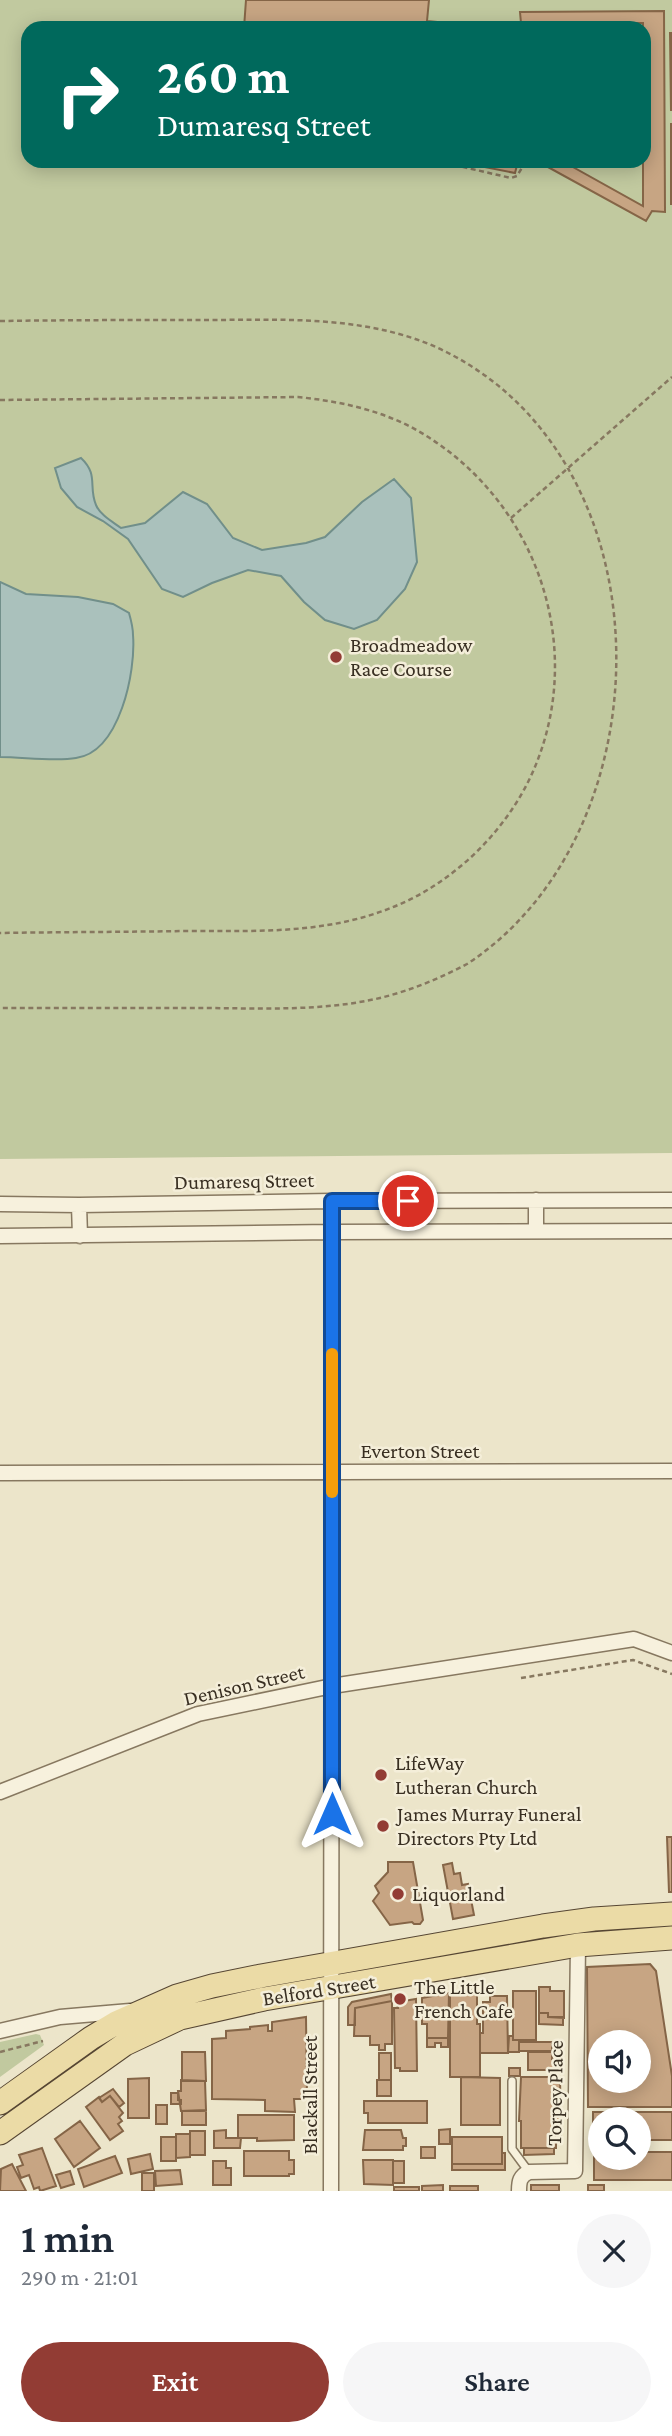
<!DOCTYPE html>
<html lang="en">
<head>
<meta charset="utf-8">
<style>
  :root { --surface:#fff; --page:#f6f6f7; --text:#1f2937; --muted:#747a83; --accent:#923c34 }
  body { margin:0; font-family:"Crimson Pro",serif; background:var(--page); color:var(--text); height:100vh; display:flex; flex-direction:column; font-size:26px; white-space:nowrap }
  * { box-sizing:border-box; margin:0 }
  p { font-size:23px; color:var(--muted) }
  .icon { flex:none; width:38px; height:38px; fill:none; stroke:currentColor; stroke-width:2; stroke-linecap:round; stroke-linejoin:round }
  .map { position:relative; height:2191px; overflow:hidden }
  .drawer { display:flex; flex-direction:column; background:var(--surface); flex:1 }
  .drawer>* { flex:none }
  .top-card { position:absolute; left:21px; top:21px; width:630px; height:147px; border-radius:21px; box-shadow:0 4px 18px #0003; background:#00695c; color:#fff; overflow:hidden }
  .tools { position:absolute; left:588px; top:2030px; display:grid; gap:14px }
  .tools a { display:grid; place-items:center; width:63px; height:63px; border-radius:50%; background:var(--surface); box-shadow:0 4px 18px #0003; font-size:35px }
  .pin { position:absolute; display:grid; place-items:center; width:60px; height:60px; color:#fff; margin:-30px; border:4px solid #fff; border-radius:50%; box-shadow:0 2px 7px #0007 }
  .me { position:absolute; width:77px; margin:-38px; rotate:0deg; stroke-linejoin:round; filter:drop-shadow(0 0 5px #0008) }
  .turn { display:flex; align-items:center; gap:24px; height:147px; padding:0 21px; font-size:32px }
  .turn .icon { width:91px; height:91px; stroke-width:2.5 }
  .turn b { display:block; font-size:49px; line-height:60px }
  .round { display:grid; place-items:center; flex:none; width:74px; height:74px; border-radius:37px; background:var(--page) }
  .headline { display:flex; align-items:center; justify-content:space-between; height:119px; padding:0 21px }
  h1 { font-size:42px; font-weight:600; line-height:52px }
  .primary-button { display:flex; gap:14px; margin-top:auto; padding:14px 21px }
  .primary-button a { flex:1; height:80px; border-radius:42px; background:var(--accent); color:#fff; font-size:28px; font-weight:600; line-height:80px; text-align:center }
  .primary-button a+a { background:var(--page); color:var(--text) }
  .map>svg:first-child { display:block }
  .green { fill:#c1c99f; fill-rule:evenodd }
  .water { fill:#aac1bc; stroke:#718f8a; stroke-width:2 }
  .building { fill:#c7a583; stroke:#856547; stroke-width:2; fill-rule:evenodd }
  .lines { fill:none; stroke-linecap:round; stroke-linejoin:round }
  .lane-casing { stroke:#877860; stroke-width:10 }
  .street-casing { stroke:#877860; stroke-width:17 }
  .primary-casing { stroke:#564633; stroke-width:25 }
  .path { stroke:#877860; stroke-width:2.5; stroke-dasharray:5 3.5; stroke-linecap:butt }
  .lane { stroke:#f7f1dd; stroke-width:7 }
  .street { stroke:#f7f1dd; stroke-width:14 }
  .primary { stroke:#ebdba6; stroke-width:23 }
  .route-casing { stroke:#114b97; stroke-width:18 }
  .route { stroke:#1a73e8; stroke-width:12 }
  .slow { stroke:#f59e0b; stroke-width:12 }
  .poi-dot { fill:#923c34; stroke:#f4eed9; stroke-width:2.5 }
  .labels { text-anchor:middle; stroke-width:5; stroke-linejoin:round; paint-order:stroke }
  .poi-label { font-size:21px; fill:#392f22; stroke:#f4eed9; text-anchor:start }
  .street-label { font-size:21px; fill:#392f22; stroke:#f4eed9 }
</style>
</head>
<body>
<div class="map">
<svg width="672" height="2191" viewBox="0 0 672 2191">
  <rect width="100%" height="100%" fill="#ece5ca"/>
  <!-- green -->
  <path class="green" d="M0,0H672V1153L0,1159ZM28,28H644V161H28Z
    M36,2034L40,2035L44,2045L0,2077V2042Z"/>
  <!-- water -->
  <path class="water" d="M81,458C99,475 88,486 96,505C100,515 113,522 121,528L145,523L183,492L207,504L233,538L262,550L306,543L325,537L362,502L394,479L411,498L417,562L405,589L377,620L354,629L325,620L304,602L281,576L248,570L212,583L183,597L162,589L128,539L103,521L77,507L61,488L55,468Z
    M0,582L26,594L78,597L113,604L129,613C131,620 133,627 133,635C136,671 120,752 76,758C55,762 23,757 0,757Z"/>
  <!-- building -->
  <path class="building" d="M246,0H429L427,21L447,23V28H244Z
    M664,11L665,212L652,211L646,221L537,161H562L643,206V23H521L520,12Z
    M670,33H672L671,111Z
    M671,124H672V204H671Z
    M464,161H518L515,173L464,163Z
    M667,1837H672V1892H669Z
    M388,1862H413L423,1920L420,1924H414L412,1922L390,1925L373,1901L379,1893L375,1886L388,1872Z
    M452,1863L454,1874L460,1873L462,1885L468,1884L474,1915L453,1919L443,1865Z
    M650,1964L656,1971L672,2076V2107H588L587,1967ZM600,2042H639V2081H600Z
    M539,1987H550V1991H564V2018L548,2017V2013H539Z
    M477,1989V2024H480V2077H450V1993Z
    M513,1991H536V2040H513Z
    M449,1993L448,2038H427V2024H422V1998Z
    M391,1994L392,2001L355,2008V2025H348V2007L352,2002Z
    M490,1996H507L508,2053H480V2033H483V2002H490Z
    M416,1999L417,2071H400V2068H395L394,2008H398L397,2002Z
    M392,2001V2044H385V2050H379V2045H370V2036H354L355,2008Z
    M539,2013H548V2017H563V2025L539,2024Z
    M306,2017L307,2099H294L295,2112L265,2111V2100L212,2099V2039L226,2038V2031L250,2029V2027L268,2025V2031H272V2022Z
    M509,2036H513V2040H519V2052H508Z
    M427,2038H448V2047H441V2043H435V2047H427Z
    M519,2042H552V2051H519Z
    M182,2052H205L206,2081H182Z
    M528,2052H552V2059H557V2070H528Z
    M379,2053H391V2080H379Z
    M509,2068H520V2076H509Z
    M461,2077L500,2078V2125H461Z
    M521,2077H560L561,2137H556V2148H521V2121H519Z
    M149,2078V2118H128V2079Z
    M181,2080L205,2081L206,2110L181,2111L178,2091H181Z
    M377,2080H391V2096H377Z
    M113,2089L124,2103L119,2107L110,2096L102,2102L99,2098Z
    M171,2093H178V2100H181V2104H171Z
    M110,2096L123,2113L119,2117L122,2121L118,2124L123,2131L110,2140L86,2107L99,2097L102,2102Z
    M364,2101H427V2123H368V2113H364Z
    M156,2105H167V2124H156Z
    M182,2111H206V2125H182Z
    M593,2112H672V2140H639V2119H600V2140H593Z
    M238,2115H294V2140L257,2141V2138H238Z
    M80,2121L100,2148L74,2167L55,2139Z
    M450,2129V2144H439V2130Z
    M226,2130V2138H241L240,2148H214V2131Z
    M365,2130H401L403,2138H406V2146H403V2150H363Z
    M190,2131H205V2155H190Z
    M176,2134H190V2157L176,2158Z
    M161,2137H176V2161H161Z
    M452,2137H502V2164H452Z
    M421,2147H435V2158H421Z
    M42,2148L56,2186L40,2191L39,2187L34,2189L29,2175L21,2178L17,2167L23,2165L19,2155Z
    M524,2148H554V2154L524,2155Z
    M244,2151H289V2160H294V2174H289V2176H244Z
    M594,2152H600V2158H639V2152H672V2180H594Z
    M502,2153H505V2170H452V2164H502Z
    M150,2154L153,2169L131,2174L128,2159Z
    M115,2156L122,2173L84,2187L78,2169Z
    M363,2160H393V2185L364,2184Z
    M213,2161H226V2168H231V2185H213Z
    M393,2161H404V2183H393Z
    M12,2164L26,2191H0L1,2169Z
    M180,2170L182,2184L156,2186L155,2171Z
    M70,2171L74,2184L61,2188L56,2175Z
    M142,2173H154V2191H142Z
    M443,2185V2191H422V2186Z
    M531,2185H559V2191H531Z
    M588,2185H604V2191H588Z
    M450,2186H478V2191H450Z
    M394,2187H419V2191H394Z"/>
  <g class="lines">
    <!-- lane casing -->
    <g class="lane-casing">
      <path id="lane" d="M512,2081V2149L529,2172"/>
    </g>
    <!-- street casing -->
    <g class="street-casing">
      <path id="street" d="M536,1200V1231
        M0,1204L79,1205L332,1201L672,1200
        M79,1205L80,1236
        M0,1236L332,1232L672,1231
        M0,1473L672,1471
        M0,1792L198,1714L332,1686L634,1639L672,1653
        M0,2031L60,2017L130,2011
        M331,2191L332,1201
        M519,2191C519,2181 520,2176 529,2172L575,2171L578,1945"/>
    </g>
    <!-- primary casing -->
    <g class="primary-casing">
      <path id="primary" d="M0,2103L91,2038L116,2023L177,1996L212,1986L261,1976L543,1926L594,1919L672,1914
        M0,2133L125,2044L180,2018L264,1999L578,1945L672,1938"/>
    </g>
    <!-- path -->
    <path class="path" d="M447,161L450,164L511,178L517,176L526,161
      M0,321C68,320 136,320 203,320C280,320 356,315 429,344C672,447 672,830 467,964C441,978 409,991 380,998C320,1012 257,1008 195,1008C130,1008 65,1008 0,1008
      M0,400L298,397C337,401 376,409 411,427C536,494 591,649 530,778C506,828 464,871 415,897C341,935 266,931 185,931C123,932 62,932 0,933
      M511,518L672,377
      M521,1678L633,1660L672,1674
      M0,2052L43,2041"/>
    <!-- lane -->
    <use href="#lane" class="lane"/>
    <!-- street -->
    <use href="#street" class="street"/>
    <!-- primary -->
    <use href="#primary" class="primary"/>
  </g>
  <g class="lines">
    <!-- route casing -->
    <g class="route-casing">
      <path id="route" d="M332,1814V1201H408"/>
    </g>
    <!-- route -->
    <use href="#route" class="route"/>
    <!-- slow -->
    <path class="slow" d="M332,1354V1492"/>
  </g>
  <!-- markers -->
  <g class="poi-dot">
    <circle cx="336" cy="657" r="7"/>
    <circle cx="381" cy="1775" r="7"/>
    <circle cx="383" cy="1826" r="7"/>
    <circle cx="398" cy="1894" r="7"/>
    <circle cx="400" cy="1999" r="7"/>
  </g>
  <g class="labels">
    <!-- poi labels -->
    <g class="poi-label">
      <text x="350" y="652">Broadmeadow<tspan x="350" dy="24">Race Course</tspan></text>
      <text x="395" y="1770">LifeWay<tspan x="395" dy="24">Lutheran Church</tspan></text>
      <text x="397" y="1821">James Murray Funeral<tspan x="397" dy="24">Directors Pty Ltd</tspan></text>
      <text x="412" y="1901">Liquorland</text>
      <text x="414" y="1994">The Little<tspan x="414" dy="24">French Cafe</tspan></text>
    </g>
    <!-- street labels -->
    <g class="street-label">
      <text transform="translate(244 1181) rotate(-1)" y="7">Dumaresq Street</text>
      <text x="420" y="1458">Everton Street</text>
      <text transform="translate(244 1685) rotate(-13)" y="7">Denison Street</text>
      <text transform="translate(319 1990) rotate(-9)" y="7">Belford Street</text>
      <text transform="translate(555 2093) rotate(-89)" y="7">Torpey Place</text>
      <text transform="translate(310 2095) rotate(-90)" y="7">Blackall Street</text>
    </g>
  </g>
</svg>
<div class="tools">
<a><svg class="icon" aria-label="sound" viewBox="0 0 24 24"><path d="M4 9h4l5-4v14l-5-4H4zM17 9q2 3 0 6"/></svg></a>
<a><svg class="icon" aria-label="search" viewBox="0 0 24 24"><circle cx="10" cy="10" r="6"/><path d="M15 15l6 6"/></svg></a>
</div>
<div class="pin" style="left:408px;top:1201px;background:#d93025"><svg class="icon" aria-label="arrive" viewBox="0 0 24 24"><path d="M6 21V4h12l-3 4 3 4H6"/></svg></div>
<svg class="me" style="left:332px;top:1814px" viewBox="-20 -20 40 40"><path d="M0-17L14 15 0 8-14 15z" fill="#1a73e8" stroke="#fff" stroke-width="4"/></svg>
<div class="top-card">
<div class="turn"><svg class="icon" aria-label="right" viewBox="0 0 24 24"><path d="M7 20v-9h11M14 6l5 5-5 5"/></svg><div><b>260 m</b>Dumaresq Street</div></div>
</div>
</div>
<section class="drawer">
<div class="headline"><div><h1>1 min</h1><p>290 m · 21:01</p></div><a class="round"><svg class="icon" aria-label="close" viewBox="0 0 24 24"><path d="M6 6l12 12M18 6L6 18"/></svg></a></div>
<div class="primary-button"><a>Exit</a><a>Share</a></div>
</section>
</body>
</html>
